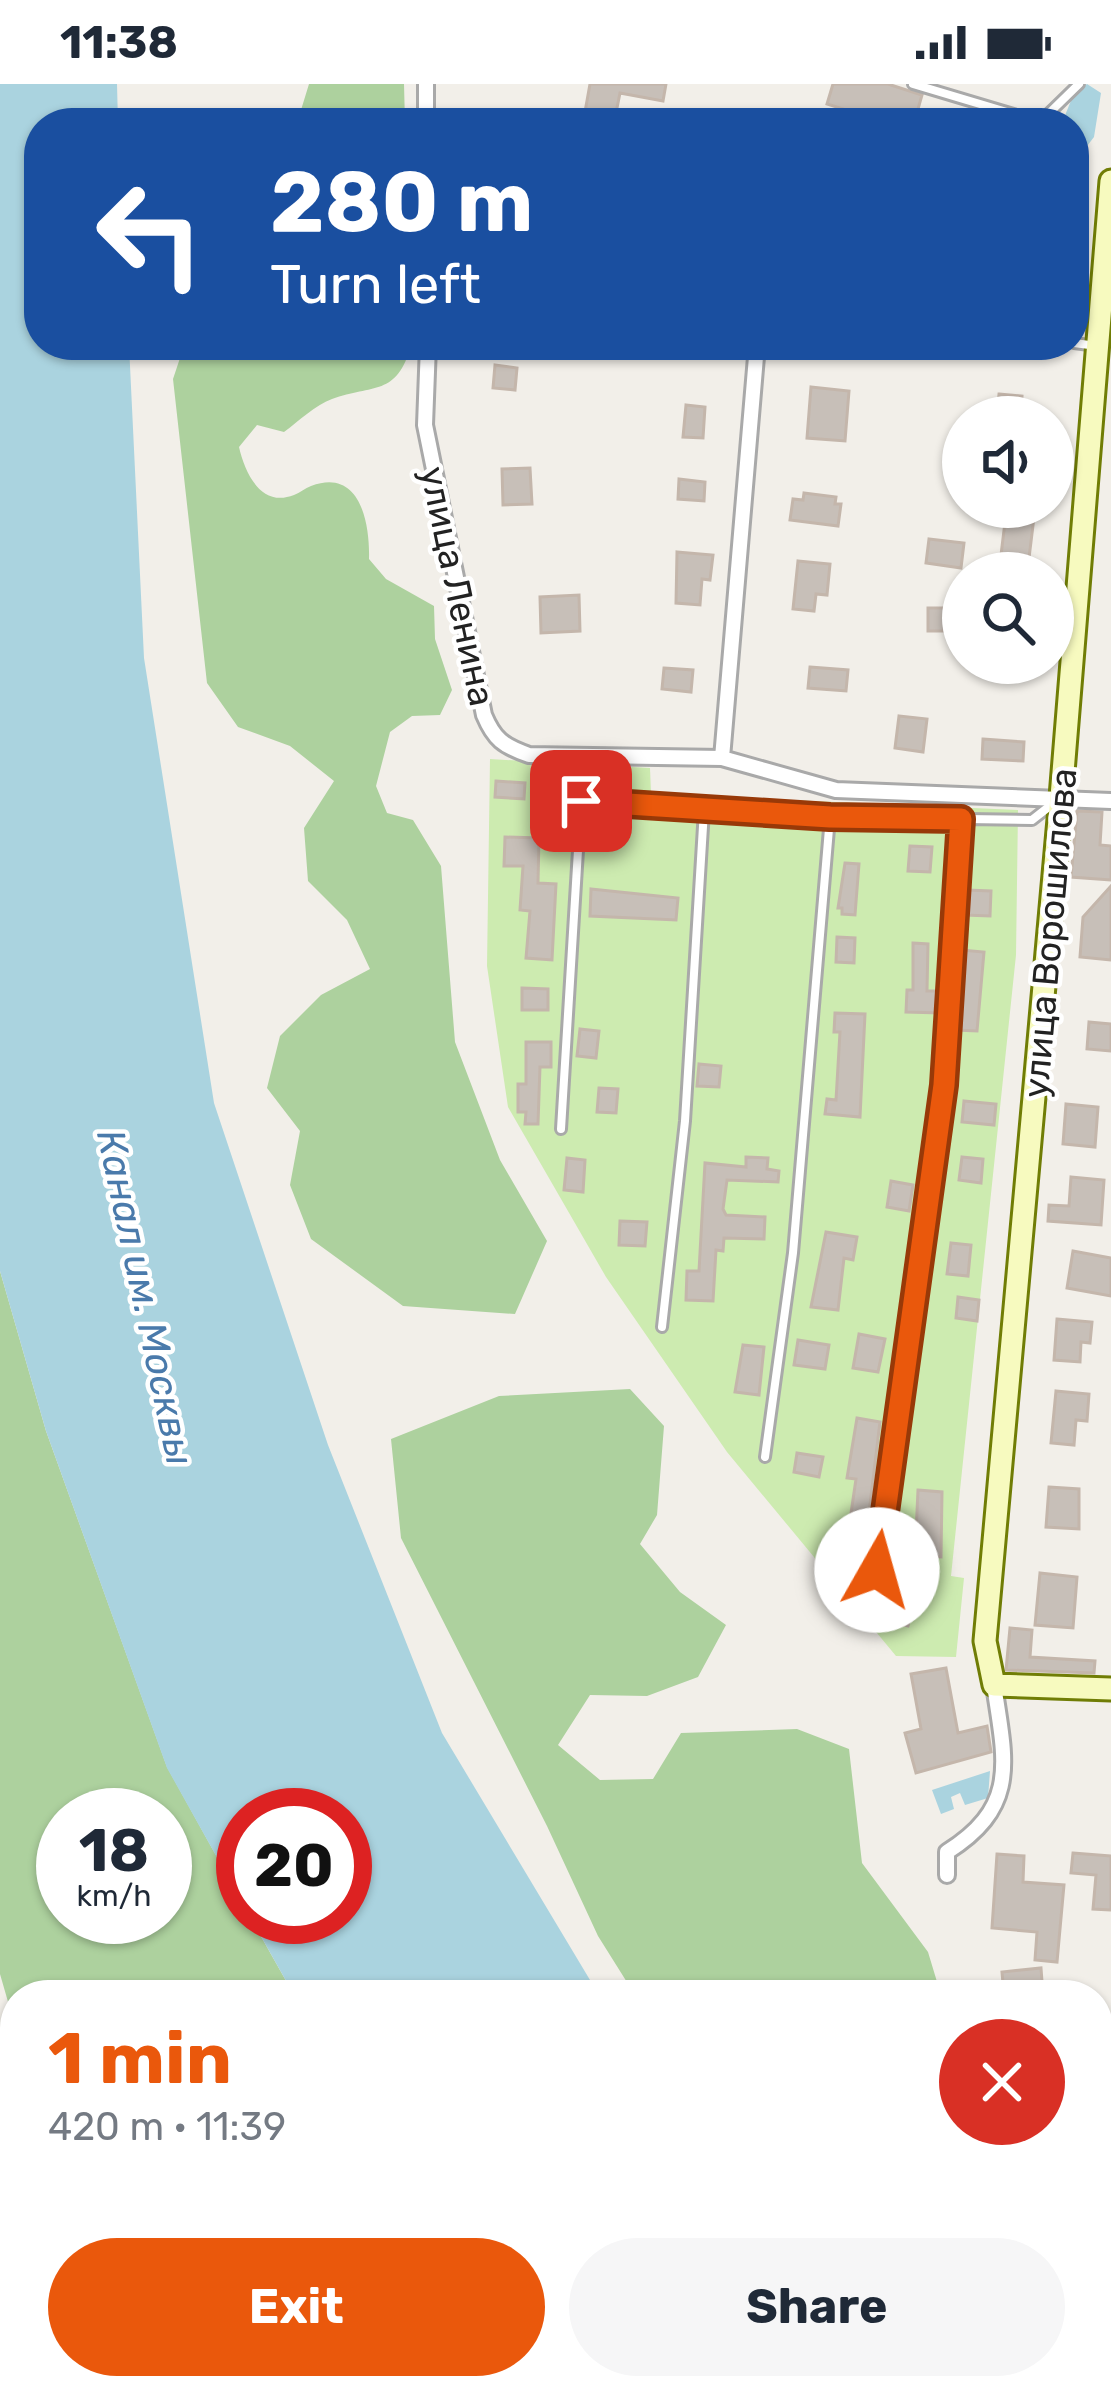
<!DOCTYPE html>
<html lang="en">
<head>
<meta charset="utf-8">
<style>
  :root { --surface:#fff; --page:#f6f6f7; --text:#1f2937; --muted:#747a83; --accent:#ea580c }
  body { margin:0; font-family:Rubik,sans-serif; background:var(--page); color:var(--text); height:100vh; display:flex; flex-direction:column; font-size:45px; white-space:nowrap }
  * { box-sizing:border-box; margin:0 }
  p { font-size:39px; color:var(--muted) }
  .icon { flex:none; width:66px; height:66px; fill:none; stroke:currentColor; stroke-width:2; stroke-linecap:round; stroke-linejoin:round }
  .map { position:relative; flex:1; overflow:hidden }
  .details { position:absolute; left:0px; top:1896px; width:1113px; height:420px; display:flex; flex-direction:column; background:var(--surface); border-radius:48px 48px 0 0; box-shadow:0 3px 9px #0004 }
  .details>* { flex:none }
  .top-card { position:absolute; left:24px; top:24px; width:1065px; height:252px; border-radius:48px; box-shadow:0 3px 9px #0004; background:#1a4fa0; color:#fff; overflow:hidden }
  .controls { position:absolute; left:942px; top:312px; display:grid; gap:24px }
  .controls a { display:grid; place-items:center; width:132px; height:132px; border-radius:50%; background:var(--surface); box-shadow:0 3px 9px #0004; font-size:60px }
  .speed { position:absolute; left:36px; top:1704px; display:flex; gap:24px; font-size:60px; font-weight:700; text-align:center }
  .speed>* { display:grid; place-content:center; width:156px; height:156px; border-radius:50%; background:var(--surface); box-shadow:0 3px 9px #0004; line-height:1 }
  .speed small { font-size:30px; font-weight:400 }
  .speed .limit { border:18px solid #d22; background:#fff; color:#111 }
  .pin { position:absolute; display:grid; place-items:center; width:102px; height:102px; color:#fff; margin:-51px; border-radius:24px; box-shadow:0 6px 18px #0006 }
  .me { position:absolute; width:132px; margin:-66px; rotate:7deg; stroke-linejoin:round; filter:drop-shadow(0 0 9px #0008) }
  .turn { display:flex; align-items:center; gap:42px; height:252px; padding:0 48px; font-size:54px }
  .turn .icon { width:156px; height:156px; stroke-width:2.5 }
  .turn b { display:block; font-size:84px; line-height:102px }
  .round { display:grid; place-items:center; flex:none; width:126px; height:126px; border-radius:63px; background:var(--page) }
  .summary { display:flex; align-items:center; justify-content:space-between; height:204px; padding:0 48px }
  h1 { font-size:72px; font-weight:700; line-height:90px; color:var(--accent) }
  .primary-button { display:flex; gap:24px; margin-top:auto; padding:24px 48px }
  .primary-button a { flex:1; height:138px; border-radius:72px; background:var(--accent); color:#fff; font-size:48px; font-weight:700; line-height:138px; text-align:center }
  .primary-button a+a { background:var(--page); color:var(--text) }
  .status { display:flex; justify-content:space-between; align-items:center; height:84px; padding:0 60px; background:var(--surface); direction:ltr }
  .status svg { height:33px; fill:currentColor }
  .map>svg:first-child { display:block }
  .grass { fill:#cdebb0 }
  .forest { fill:#add19e; fill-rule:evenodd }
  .water { fill:#aad3df }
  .building { fill:#c7bfb8; stroke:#c4b6ab; stroke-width:3 }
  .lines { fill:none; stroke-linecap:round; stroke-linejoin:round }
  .lane-casing { stroke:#a9a9a9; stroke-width:14 }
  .street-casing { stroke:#a9a9a9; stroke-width:20 }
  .secondary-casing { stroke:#707d05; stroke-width:27 }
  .lane { stroke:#fff; stroke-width:8 }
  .street { stroke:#fff; stroke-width:14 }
  .secondary { stroke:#f7fabf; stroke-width:21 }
  .route-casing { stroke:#983908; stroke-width:30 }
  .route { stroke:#ea580c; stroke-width:21 }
  .labels { text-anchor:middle; stroke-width:9; stroke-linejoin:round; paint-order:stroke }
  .street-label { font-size:36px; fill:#222; stroke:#fff }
  .water-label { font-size:39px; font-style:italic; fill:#4a7aab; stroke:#fff }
</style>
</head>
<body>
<div class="status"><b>11:38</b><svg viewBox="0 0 49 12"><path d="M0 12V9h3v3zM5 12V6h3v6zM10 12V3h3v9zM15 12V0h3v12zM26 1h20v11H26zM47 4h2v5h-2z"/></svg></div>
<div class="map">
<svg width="1111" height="2316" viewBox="0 0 1111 2316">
  <rect width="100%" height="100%" fill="#f2efe9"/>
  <!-- grass -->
  <path class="grass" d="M490,675L650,684L651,710L1018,726L1016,871L951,1492L964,1494L956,1573L896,1572L727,1368L606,1193L508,1023L487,882Z"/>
  <!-- forest -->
  <path class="forest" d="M309,0H404L405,39H297Z
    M190,261H411C397,313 373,300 332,315C315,321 299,337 284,348L257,341L239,363C245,389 261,424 294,411C300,409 305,404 311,402C361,383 370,441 369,475L386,495L434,522L435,555L452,606L440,631L412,632L390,648L376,702L387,729L413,736L441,782L455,958L500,1076L547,1157L515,1230L403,1222L311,1155L290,1101L300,1047L267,1004L280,952L321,911L370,885L347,836L308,797L304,744L334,697L290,662L238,643L207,599L173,295L180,274Z
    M0,1187L46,1347L167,1683L243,1820V1833H250L294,1911H15V1942L0,1890ZM63,1731H165V1833H63Z
    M630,1305L664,1342L657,1431L640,1460L680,1508L726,1541L698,1593L647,1612L590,1611L558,1661L600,1696L653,1695L681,1649L797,1645L849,1665L862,1779L928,1868L941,1911H635L598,1852L547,1742L401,1454L391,1355L499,1312Z
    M1098,2213L1111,2217V2316H927L914,2301H1098Z
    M302,2301H533L543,2316H317Z"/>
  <!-- water -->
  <path class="water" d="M0,0H117L118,39H39V261H129L144,574L214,1019L328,1361L442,1649L599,1911H294L250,1833H345V1731H243V1820L167,1684L46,1347L0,1187Z
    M1087,0L1101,9L1094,53L1084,66L1074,64V39H1062L1074,9Z
    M990,1687L988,1714L965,1721L960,1709L951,1713L954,1725L941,1730L932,1706Z
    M533,2301H879L892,2316H543Z"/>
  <!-- building -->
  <path class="building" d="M590,0H666L663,17L620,9L614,39H583Z
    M833,0H888L922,11L914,39H865L866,32L827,20Z
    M495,281L517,284L515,306L493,304Z
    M811,303L849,307L845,357L807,354Z
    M999,310L1022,312L1021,333H997Z
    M686,321L705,323L703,354L683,353Z
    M530,384L532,420L503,421L502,385Z
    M679,395L705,398L704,417L678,415Z
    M804,409L836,413L835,420H841L838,442L790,436L793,415L803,416Z
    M1006,430L1034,433L1029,474L1001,471Z
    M929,455L964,459L961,484L926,479Z
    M677,468L713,471L710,496L702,495L700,521L676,519Z
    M798,477L830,480L827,511L816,510L814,527L793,525Z
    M579,511L580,547L541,549L540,513Z
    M928,524H955V547H928Z
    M810,583L848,586L846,607L808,604Z
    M664,584L693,586L691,608L662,605Z
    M899,632L927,635L923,668L895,664Z
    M983,655L1024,658L1023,677L982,675Z
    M496,697L525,699L524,715L495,713Z
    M1077,727L1102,728L1100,761L1111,762V796L1071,793Z
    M505,753L539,754L538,799L556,800L552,876L526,874L530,827L520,826L523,782H504Z
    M910,762L932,763L930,788L908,787Z
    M845,779L859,780L855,831L842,830V824H838Z
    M1111,802V876L1080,873L1083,833Z
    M591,805L678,814L676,836L590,832Z
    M966,806L991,807L990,832L965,831Z
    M837,853L855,854L854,879L836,878Z
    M913,859L928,860L927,907H942L940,929L906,928L907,906H913Z
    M961,866L984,868L977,947L956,946Z
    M522,904L548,905V926H522Z
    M835,929L865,930L860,1033L825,1030L827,1015L836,1016L840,948H834Z
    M1089,938L1111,940V967L1087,965Z
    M580,945L599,947L596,974L577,972Z
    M526,958H551V983H540L538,1040H525L526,1028H518V1000H526Z
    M699,980L721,982L719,1003L697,1002Z
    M599,1004L618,1005L616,1029L597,1028Z
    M964,1017L996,1020L994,1041L962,1038Z
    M1066,1020L1098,1023L1095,1063L1063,1060Z
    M746,1073L768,1074L767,1085L779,1087L778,1098L727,1096L723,1125L726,1131L765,1133L764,1155L724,1154L723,1167L716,1166L713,1217L686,1216L687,1187H699L705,1079L746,1083Z
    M962,1073L983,1075L981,1099L959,1096Z
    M567,1074L585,1076L583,1108L564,1106Z
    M1071,1093L1104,1096L1101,1141L1048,1137L1049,1121L1069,1122Z
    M891,1097L913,1101L909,1127L887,1123Z
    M620,1137L647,1138L645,1162L619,1161Z
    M826,1148L857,1153L853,1176L844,1174L838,1226L811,1223Z
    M951,1159L971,1161L968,1192L947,1190Z
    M1073,1167L1111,1174V1212L1067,1204Z
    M958,1213L979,1216L977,1237L956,1234Z
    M1057,1235L1092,1238L1090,1259L1081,1258L1080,1278L1054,1276Z
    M859,1250L885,1255L878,1288L853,1284Z
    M798,1256L829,1261L825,1285L794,1281Z
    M743,1261L764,1263L759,1311L735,1308Z
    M1056,1307L1089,1310L1087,1337L1076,1336L1074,1361L1051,1359Z
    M857,1334L880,1338L867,1445L849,1443L856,1395L847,1394Z
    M797,1369L823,1373L819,1393L794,1388Z
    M1049,1403L1079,1405V1445L1046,1443Z
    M918,1406L942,1408L941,1473L915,1471Z
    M1040,1489L1077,1493L1073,1544L1035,1541Z
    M888,1517L913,1522L908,1542L884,1536Z
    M1010,1544L1032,1546L1030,1573L1095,1577L1094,1589L1006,1586Z
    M946,1584L958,1649L987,1642L991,1668L916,1689L905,1649L921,1645L911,1590Z
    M1073,1769L1111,1772V1826L1093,1825L1096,1791L1071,1789Z
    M997,1770L1024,1772L1023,1798L1064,1801L1057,1878L1035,1876L1037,1848L992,1844Z
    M1041,1884L1043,1911H1004L1002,1888Z"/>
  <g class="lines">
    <!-- lane casing -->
    <g class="lane-casing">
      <path id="lane" d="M913,0L1040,38L1079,0
        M1074,259L1097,262
        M561,1045L581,717L830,733L1032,736L1055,718
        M662,1243L685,1037L704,726
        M765,1373L793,1169L830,733
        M877,1486L944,1001L961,735"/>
    </g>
    <!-- street casing -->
    <g class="street-casing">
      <path id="street" d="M426,0V39
        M428,261L425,341L484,631C494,655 503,662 529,671L722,674L836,706L1111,717
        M722,674L757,261
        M947,1791V1768C1020,1722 1005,1676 994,1601"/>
    </g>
    <!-- secondary casing -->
    <g class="secondary-casing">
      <path id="secondary" d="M1111,97L1061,713L985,1557L994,1601L1111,1605"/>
    </g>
    <!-- lane -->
    <use href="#lane" class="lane"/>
    <!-- street -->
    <use href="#street" class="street"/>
    <!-- secondary -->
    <use href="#secondary" class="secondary"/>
  </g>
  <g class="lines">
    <!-- route casing -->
    <g class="route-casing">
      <path id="route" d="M581,717L830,733L961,735L944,1001L877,1486"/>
    </g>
    <!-- route -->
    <use href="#route" class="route"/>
  </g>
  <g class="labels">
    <!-- street labels -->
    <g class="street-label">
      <text transform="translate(458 502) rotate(78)" y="13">улица Ленина</text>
      <text transform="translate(1049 849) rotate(-85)" y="13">улица Ворошилова</text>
    </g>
    <!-- water labels -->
    <g class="water-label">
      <text transform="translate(146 1213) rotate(78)" y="14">Канал им. Москвы</text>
    </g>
  </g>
</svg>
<div class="controls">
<a><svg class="icon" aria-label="sound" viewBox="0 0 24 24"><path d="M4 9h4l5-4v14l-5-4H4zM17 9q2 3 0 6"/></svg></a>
<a><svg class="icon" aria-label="search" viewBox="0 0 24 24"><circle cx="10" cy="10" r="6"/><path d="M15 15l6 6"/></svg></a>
</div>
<div class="speed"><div>18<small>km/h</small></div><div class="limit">20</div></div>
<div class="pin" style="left:581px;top:717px;background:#d93025"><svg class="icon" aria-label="arrive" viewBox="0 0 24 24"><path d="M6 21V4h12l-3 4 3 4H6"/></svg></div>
<svg class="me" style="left:877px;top:1486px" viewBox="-20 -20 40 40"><circle r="19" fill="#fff"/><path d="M0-13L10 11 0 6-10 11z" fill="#ea580c"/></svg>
<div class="top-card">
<div class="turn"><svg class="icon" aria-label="left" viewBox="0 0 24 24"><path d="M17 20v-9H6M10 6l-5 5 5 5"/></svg><div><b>280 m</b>Turn left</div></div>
</div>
<section class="details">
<div class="summary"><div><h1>1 min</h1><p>420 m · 11:39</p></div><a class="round" style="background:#d93025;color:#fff"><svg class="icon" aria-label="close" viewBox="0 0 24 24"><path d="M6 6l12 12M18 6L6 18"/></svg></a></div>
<div class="primary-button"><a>Exit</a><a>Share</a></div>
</section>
</div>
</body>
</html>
